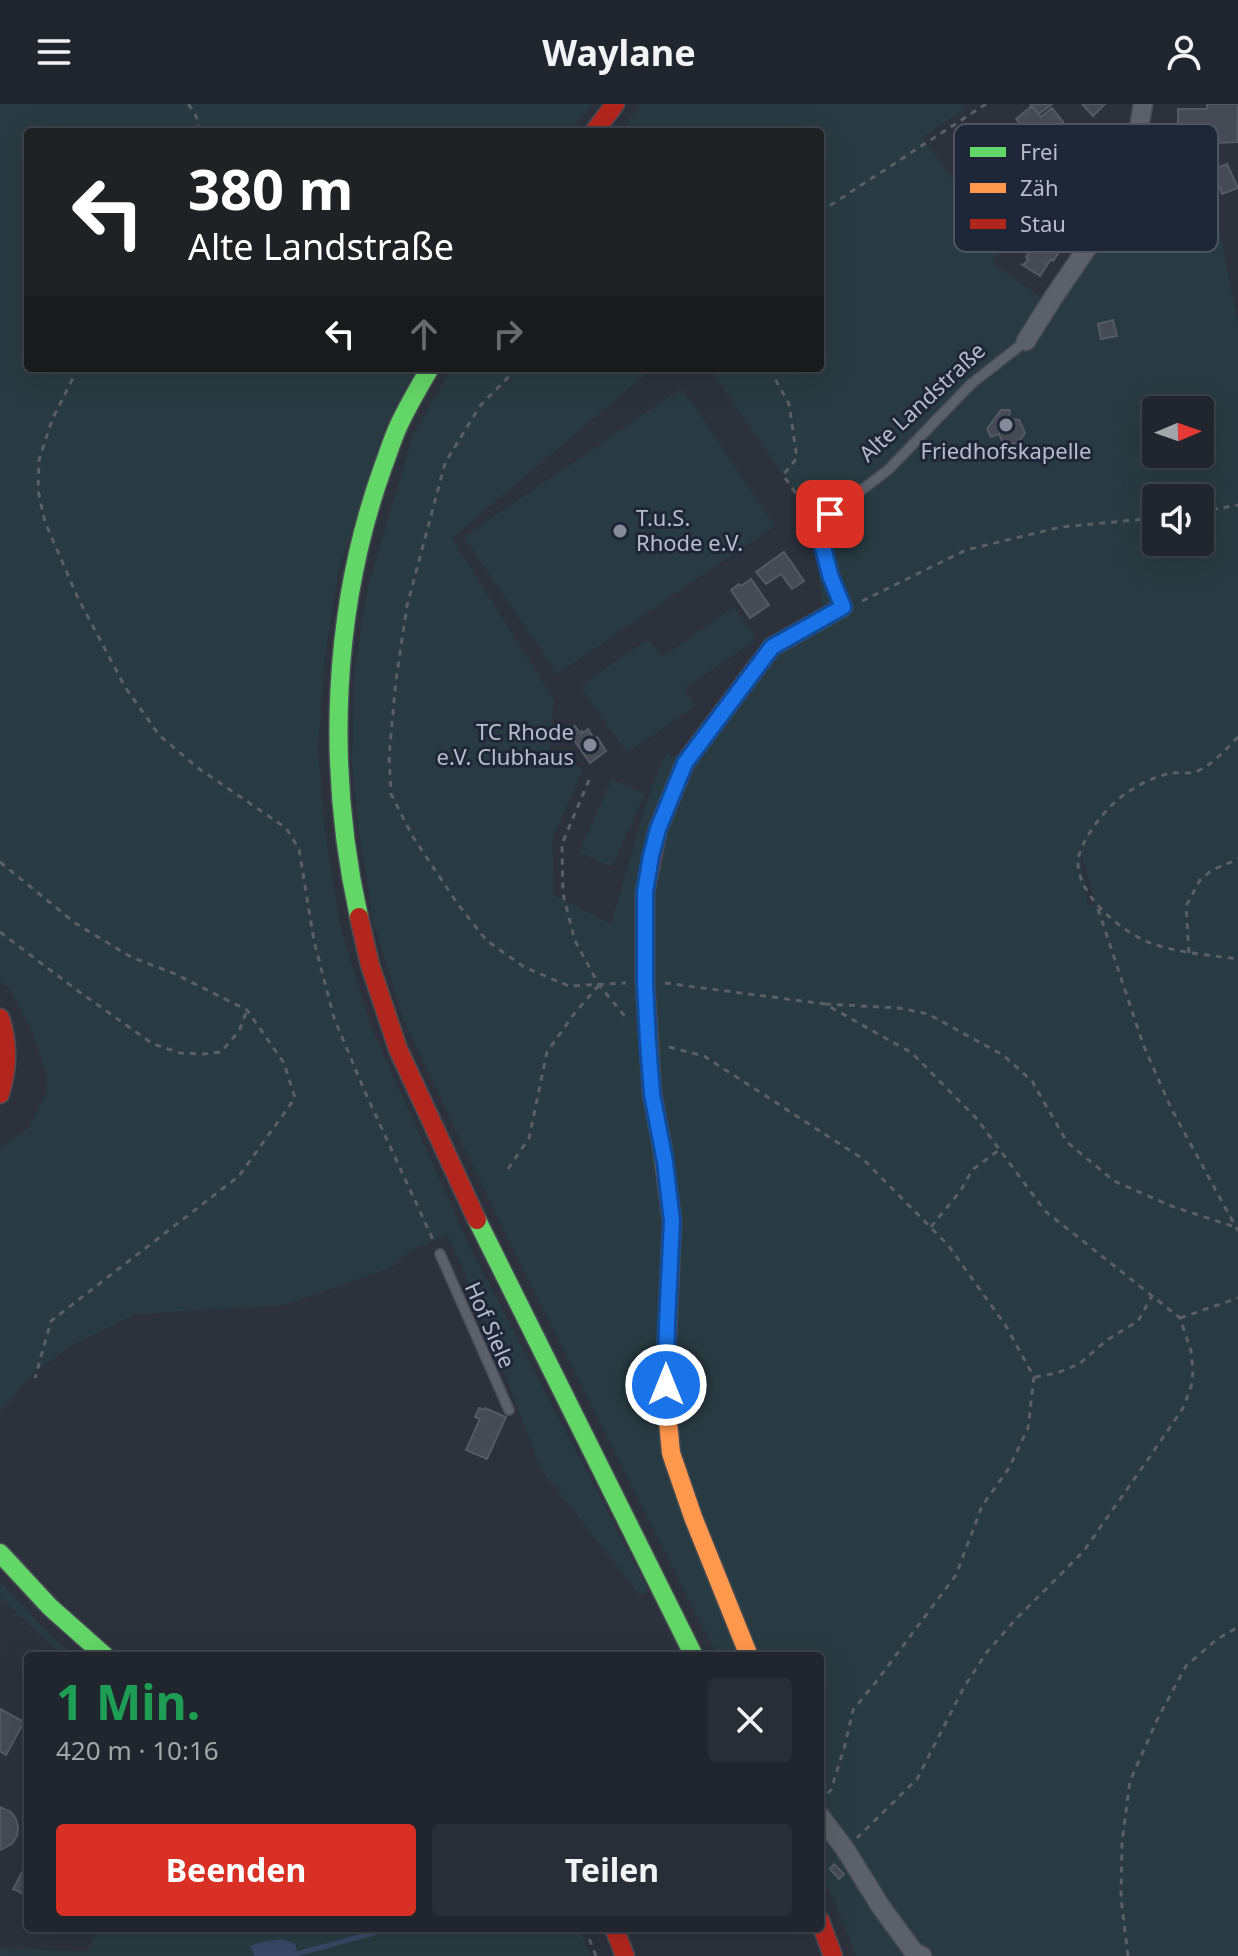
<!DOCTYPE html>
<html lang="de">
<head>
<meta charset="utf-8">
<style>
  :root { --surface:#21252d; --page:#292d35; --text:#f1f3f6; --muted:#a2a5aa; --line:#3e4249; --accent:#d93025 }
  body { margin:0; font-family:"Noto Sans",sans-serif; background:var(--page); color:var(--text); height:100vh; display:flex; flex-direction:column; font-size:30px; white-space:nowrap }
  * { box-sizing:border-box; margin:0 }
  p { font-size:26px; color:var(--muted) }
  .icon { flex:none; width:44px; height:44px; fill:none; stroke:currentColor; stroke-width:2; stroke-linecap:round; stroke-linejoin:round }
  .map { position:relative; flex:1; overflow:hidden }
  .details { position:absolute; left:24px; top:1548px; width:800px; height:280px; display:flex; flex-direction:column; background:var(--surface); border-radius:8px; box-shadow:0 8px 32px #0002,0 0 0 2px var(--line) }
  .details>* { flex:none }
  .banner { position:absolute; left:24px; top:24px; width:800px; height:244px; border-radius:8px; box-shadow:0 8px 32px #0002,0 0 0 2px var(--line); background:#202124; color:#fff; overflow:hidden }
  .needle { width:52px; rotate:88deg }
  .tools { position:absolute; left:1142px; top:292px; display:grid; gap:16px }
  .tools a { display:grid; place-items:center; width:72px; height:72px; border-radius:8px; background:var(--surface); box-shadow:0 8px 32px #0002,0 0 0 2px var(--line); font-size:40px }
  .pin { position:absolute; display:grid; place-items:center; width:68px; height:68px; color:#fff; margin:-34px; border-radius:16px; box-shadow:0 4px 12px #0006 }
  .me { position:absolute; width:88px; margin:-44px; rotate:0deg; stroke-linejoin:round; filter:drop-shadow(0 0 6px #0008) }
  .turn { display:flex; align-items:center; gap:28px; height:168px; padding:0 32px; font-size:36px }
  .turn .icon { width:104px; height:104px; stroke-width:2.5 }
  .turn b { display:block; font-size:56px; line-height:68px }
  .lanes { display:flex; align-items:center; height:76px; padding:0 32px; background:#0003; justify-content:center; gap:40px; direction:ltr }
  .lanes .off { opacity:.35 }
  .round { display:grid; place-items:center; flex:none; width:84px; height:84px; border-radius:8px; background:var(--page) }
  .head { display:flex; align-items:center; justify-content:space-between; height:136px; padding:0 32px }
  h1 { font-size:48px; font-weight:700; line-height:60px; color:#1e9e55 }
  .primary-button { display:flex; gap:16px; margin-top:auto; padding:16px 32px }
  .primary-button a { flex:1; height:92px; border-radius:8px; background:var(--accent); color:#fff; font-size:32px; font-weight:700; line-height:92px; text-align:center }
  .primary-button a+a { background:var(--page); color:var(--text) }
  header { display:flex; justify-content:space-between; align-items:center; height:104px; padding:0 32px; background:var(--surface); font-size:36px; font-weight:700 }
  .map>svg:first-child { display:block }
  .green { fill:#293b42; fill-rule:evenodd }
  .water { fill:#3a4866 }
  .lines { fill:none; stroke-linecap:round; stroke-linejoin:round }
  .stream { stroke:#3a4866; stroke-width:5 }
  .building { fill:#464a54; stroke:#545963; stroke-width:2 }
  .lane-casing { stroke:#484c54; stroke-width:12 }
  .street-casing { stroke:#484c54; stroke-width:21 }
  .fast-casing { stroke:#484c54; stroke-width:21 }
  .slow-casing { stroke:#484c54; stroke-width:21 }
  .jam-casing { stroke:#484c54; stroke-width:21 }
  .path { stroke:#5a5f65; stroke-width:3; stroke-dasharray:6 6; stroke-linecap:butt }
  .lane { stroke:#5c6069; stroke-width:9 }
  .street { stroke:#5c6069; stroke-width:18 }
  .fast { stroke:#63d668; stroke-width:18 }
  .slow { stroke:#ff974d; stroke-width:18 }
  .jam { stroke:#b3261e; stroke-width:18 }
  .route-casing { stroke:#114b97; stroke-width:20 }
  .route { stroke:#1a73e8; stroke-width:14 }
  .poi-dot { fill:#868c99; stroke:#1f2637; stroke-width:3 }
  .labels { text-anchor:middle; stroke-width:6; stroke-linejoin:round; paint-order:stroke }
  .street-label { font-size:22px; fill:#b7bdcb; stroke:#1f2637 }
  .poi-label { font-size:22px; fill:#b7bdcb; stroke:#1f2637 }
  .key { fill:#1f2637; stroke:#4d5363; stroke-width:2 }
  .key-label { font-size:22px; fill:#b7bdcb }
</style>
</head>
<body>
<header><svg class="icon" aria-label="menu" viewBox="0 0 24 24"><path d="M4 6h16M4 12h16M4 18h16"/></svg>Waylane<svg class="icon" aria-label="person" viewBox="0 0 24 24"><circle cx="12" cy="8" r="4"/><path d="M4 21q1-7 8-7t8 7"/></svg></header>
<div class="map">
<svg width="1238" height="1852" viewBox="0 0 1238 1852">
  <rect width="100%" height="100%" fill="#2c313c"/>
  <!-- green -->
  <path class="green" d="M0,0H592L571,28H28V264H416L384,325L338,470L325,554L318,645L325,727L340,821L370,920L470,1143L649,1487L640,1492L540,1364L477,1196L447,1131L412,1146L391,1164L284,1201L136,1210L72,1241L30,1272L0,1309V1044L29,1024L48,985L46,968L32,927L9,884L0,877Z
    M641,0H965L967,4L922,33L1003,144L992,158L1055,204L1127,112L1218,118L1238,219V1852H856L842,1815L820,1766V1552H717L502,1123L404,917L374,821L359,728L352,660L354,568L368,482L413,331L452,264H653L452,434L554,596L549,645L583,665L552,736L554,791L611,820L650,686L666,649L692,662L777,548L824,522L813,414L709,264H820V28H621ZM1156,306H1200V350H1156ZM1156,394H1200V438H1156ZM1079,744H1080L1096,801L1088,800Z
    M682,284L775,422L557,570L464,433Z
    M734,503L756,535L684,585L695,602L627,649L580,582L648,535L662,553Z
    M612,675L645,690L612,763L579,748Z
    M0,1477L45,1526L75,1552H62L0,1493Z
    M99,1824H579L591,1852H0V1844L87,1847Z"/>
  <!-- water -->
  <path class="water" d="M282,1835L295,1839L298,1852H255L250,1842L261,1838Z"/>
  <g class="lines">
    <!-- stream -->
    <path class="stream" d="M289,1852L374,1829"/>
  </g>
  <!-- building -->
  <path class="building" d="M1030,0H1052L1039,10Z
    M1082,0H1105L1093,12Z
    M1207,0H1238L1237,38L1215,39V28L1178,29V5H1207Z
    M1032,2L1041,13L1052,4L1063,18L1044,33L1049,39L1041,46L1016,15Z
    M1208,38L1219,63L1227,60L1238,84L1222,90L1220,84L1210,88L1202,70L1198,72L1195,67L1167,79L1159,60Z
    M1044,138L1059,148L1053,157L1051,155L1040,172L1021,160L1024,161L1028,155L1026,153L1033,142L1038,146Z
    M1113,216L1117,232L1101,235L1098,220Z
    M1001,306H1010L1009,315L1019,316L1025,329L1017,340L1003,339L999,330L991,333L987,325Z
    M784,448L804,477L792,485L781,470L766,480L756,468Z
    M751,475L769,501L750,514L731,486L739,480L741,482Z
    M575,622L580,629L582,627L583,629L588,625L594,635L597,633L606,647L590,659L568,627Z
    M479,1304L484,1306L485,1304L506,1313L487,1355L466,1346L480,1315L475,1313Z
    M0,1605L24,1618L6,1651L0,1647Z
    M0,1703L11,1708L16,1715L18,1724L17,1732L12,1740L0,1746Z
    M28,1757V1792L13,1785Z
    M834,1760L844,1770L839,1775L830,1765Z"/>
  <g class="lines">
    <!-- lane casing -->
    <g class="lane-casing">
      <path id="lane" d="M843,503L830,471L821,435L830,410L888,366L971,280L1026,237
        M440,1150L509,1306"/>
    </g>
    <!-- street casing -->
    <g class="street-casing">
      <path id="street" d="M1026,237L1053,194L1129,83L1143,0
        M820,1712L845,1745L881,1803L914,1848L922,1852"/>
    </g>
    <!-- fast casing -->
    <g class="fast-casing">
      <path id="fast" d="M359,813C326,665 332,505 383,363C388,350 392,336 398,323C407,303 419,283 430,264
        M477,1116L694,1552
        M0,1449L50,1503L105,1552"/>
    </g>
    <!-- slow casing -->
    <g class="slow-casing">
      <path id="slow" d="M693,648L772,543L843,503
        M662,1042L672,1117L666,1255L667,1307L671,1349L693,1413L749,1552"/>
    </g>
    <!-- jam casing -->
    <g class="jam-casing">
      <path id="jam" d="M594,28L615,0
        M359,813L370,861L398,945L477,1116
        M0,914C9,940 8,964 0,990
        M662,1042L652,990L645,878V788L658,725L685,659L693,648
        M820,1817L833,1852
        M614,1824L625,1852"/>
    </g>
    <!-- path -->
    <path class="path" d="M188,0C195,8 200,17 197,28
      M1150,47H1174L1194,39
      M820,108L986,0
      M78,264L52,316L39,356L38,386L45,418L77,492L125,583L159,631L198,664L286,724L299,745L314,837L334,914L365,988L435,1140
      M517,264L480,302L445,359L407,502L396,576L389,652L391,690L413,733L457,799L486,836L524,863L569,882L626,879
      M776,264L775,275L789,300L797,354L783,371L815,417
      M1200,408L1238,401
      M862,497L966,446L1061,423L1156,414
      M1238,633C1226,645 1212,662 1195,668C1188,670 1178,668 1171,669C1153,673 1136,682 1121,693C1105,705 1079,738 1078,758C1077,792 1124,830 1153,840C1180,849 1210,851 1238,855
      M589,676L562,740L563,790L575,837L599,881L628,916
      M0,758L75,819L131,853L173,869L247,906L284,959L295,994L239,1072L51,1217L35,1274
      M1098,805L1143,940L1171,1004L1238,1127
      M0,828L78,887L153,940L180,949L203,950L221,948L239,927L247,906
      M1189,849L1186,802L1200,776L1212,766L1238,755
      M665,879L825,900L912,949L977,1015L1045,1107L1180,1214L1191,1247L1193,1267L1191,1283L1183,1304L1151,1351L1083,1448L1015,1516L987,1548L964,1583L917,1675L857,1734
      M825,900L899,904L928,910L1003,951L1032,977L1067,1038L1114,1077L1171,1102L1235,1123
      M669,943L704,952L863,1055L948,1141L1006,1222L1034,1273L1028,1324L1009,1364L982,1402L956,1471L876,1578L853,1606L845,1641L831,1686L820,1696
      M508,1065L529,1034L547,948L574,910L599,881
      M931,1123L961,1086L972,1066L999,1046
      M1180,1214L1238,1194
      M1035,1273L1057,1269L1079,1260L1107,1236L1138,1217L1152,1192
      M585,1824L596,1852
      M1128,1852L1121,1794L1122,1738L1130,1677L1158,1614L1186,1562L1216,1536L1238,1523"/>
    <!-- lane -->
    <use href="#lane" class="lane"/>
    <!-- street -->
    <use href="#street" class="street"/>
    <!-- fast -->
    <use href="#fast" class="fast"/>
    <!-- slow -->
    <use href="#slow" class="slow"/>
    <!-- jam -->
    <use href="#jam" class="jam"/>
  </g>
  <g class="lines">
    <!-- route casing -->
    <g class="route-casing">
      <path id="route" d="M666,1281L667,1220L672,1117L665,1058L652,990L648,938L645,878V788L651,752L658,725L685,659L772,543L843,503L830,471L821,435L830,410"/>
    </g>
    <!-- route -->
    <use href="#route" class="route"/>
  </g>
  <!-- markers -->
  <g class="poi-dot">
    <circle cx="1006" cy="321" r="8"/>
    <circle cx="620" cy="427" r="8"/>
    <circle cx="590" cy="641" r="8"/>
  </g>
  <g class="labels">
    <!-- street labels -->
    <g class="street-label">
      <text transform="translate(922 298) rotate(-43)" y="8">Alte Landstraße</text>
      <text transform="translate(490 1221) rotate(66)" y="8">Hof Siele</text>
    </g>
    <!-- poi labels -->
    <g class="poi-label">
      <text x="1006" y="355">Friedhofskapelle</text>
      <text x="636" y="422" text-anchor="start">T.u.S.<tspan x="636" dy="25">Rhode e.V.</tspan></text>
      <text x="574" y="636" text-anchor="end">TC Rhode<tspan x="574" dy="25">e.V. Clubhaus</tspan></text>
    </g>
  </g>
  <!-- legend -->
  <rect x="954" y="20" width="264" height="128" rx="12" class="key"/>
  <rect x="970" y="43" width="36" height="10" fill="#63d668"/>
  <rect x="970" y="79" width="36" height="10" fill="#ff974d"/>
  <rect x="970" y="115" width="36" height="10" fill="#b3261e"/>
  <g class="key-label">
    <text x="1020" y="56">Frei</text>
    <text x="1020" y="92">Zäh</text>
    <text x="1020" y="128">Stau</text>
  </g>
</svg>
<div class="tools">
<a><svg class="needle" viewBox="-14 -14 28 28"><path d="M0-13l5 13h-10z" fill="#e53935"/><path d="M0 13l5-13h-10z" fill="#a2a5aa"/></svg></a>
<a><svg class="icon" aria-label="sound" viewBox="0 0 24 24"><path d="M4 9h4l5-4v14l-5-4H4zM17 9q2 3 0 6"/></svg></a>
</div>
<div class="pin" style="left:830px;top:410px;background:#d93025"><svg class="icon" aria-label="arrive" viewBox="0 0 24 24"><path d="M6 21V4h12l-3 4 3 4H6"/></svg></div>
<svg class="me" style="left:666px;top:1281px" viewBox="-20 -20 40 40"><circle r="17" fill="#1a73e8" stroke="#fff" stroke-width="3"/><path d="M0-11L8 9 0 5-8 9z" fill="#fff"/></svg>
<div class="banner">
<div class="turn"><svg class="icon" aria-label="left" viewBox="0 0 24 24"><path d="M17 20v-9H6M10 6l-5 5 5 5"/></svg><div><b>380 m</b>Alte Landstraße</div></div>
<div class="lanes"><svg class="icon" aria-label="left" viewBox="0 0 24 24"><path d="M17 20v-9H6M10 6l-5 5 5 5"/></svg><svg class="icon off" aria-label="ahead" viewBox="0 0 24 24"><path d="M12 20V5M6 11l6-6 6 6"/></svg><svg class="icon off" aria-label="right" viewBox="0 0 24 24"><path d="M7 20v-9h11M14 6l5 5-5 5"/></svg></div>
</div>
<section class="details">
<div class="head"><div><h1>1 Min.</h1><p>420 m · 10:16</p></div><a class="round"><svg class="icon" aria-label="close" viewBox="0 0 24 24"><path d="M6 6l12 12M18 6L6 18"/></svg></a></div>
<div class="primary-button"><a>Beenden</a><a>Teilen</a></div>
</section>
</div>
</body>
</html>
